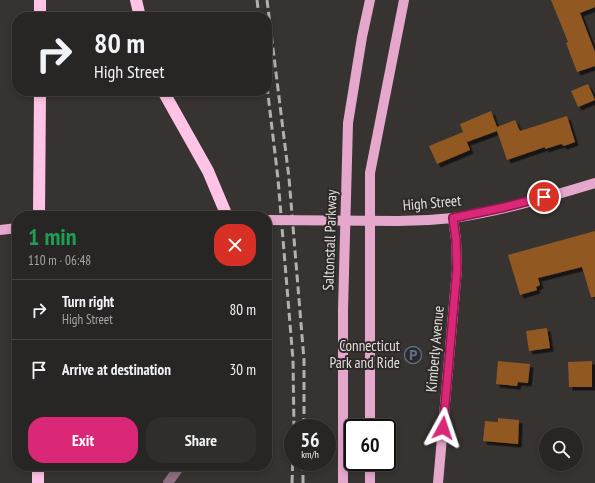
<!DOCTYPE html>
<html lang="en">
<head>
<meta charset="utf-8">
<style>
  :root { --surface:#282625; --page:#302e2d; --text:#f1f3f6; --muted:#a5a5a7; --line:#444342; --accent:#db2777 }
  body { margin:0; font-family:"PT Sans Narrow",sans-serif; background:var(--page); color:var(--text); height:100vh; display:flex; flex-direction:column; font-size:15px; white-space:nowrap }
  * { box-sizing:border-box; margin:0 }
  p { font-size:13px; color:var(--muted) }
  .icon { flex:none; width:22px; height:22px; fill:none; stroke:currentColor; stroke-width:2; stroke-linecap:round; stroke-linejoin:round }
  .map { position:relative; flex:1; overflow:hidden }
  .side { position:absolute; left:12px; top:211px; width:260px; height:260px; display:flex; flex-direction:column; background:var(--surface); border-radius:16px; box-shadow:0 2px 6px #0003,0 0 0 1px var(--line) }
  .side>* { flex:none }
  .top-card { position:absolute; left:12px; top:12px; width:260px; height:84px; border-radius:16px; box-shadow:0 2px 6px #0003,0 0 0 1px var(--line); background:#282625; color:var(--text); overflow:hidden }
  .fabs { position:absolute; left:539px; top:427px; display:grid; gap:8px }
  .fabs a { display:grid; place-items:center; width:44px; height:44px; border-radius:50%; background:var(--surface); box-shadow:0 2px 6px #0003,0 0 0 1px var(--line); font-size:20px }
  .speed { position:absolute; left:284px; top:419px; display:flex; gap:8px; font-size:20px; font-weight:700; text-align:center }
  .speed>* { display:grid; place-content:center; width:52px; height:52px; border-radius:50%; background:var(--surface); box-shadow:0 2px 6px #0003,0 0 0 1px var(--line); line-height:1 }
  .speed small { font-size:10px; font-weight:400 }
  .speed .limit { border:2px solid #111; border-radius:6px; background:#fff; color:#111 }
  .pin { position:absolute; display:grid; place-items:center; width:34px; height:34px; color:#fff; margin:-17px; border:2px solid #fff; border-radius:50%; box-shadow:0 1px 4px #0007 }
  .me { position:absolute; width:44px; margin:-22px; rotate:5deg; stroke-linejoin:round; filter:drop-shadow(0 0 3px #0008) }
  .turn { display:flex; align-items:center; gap:14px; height:84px; padding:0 16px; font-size:18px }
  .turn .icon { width:52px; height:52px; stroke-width:2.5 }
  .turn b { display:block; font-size:28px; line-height:34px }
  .round { display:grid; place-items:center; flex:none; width:42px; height:42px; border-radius:16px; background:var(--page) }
  .overview { display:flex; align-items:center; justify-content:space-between; height:68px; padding:0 16px }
  h1 { font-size:24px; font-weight:700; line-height:30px; color:#1e9e55 }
  .action { display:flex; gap:8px; margin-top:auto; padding:8px 16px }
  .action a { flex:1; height:46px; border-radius:16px; background:var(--accent); color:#fff; font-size:16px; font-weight:700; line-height:46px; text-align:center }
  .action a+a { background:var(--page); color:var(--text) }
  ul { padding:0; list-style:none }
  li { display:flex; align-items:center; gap:12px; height:60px; padding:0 16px; border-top:1px solid var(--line) }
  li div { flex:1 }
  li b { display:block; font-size:15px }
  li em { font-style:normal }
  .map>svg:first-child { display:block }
  .building { fill:#925822; filter:url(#shadow) }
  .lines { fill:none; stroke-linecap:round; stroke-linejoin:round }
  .minor { stroke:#8d6e80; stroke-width:10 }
  .major { stroke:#e5a7cc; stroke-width:10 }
  .highway { stroke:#ffc3e6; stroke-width:12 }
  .rail { stroke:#b2b0af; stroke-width:3; stroke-dasharray:8 4; stroke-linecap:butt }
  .major-bridge { stroke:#e5a7cc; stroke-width:10 }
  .route-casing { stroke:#8e194d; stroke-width:10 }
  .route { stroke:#db2777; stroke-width:7 }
  .labels { text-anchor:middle; stroke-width:4; stroke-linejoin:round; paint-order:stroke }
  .street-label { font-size:15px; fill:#e0dedd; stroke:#2c2927 }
  .poi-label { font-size:15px; fill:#e0dedd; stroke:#2c2927; text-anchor:end }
</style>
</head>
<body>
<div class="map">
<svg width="595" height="483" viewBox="0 0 595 483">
  <defs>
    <filter id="shadow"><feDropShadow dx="3.5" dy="3.5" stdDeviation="0" flood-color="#0009"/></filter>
  </defs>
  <rect width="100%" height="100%" fill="#363331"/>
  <!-- building -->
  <path class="building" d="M551,0H595V7L580,13L595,52V66L577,72L566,43L568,42Z
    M588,84L595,100L578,107L571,91Z
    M491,111L497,127L515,120L520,131L567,116L575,142L564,146L561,144L545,149V147L507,160L497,131L467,142L460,124Z
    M463,132L470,150L437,164L429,146Z
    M595,231V297H591L582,267L538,278L540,285L536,287L537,290L520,295L508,255Z
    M547,328L550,348L529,351L526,331Z
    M498,361L530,364L528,383L518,382L517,386L496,384Z
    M592,361V387H569L568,362Z
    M498,418L519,420L518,444L483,441L485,421L498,422Z"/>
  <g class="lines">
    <!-- minor -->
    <path class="minor" d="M168,483L180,466"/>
    <!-- major -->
    <path class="major" d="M398,221C416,221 435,220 453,218C501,211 549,197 595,183
      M0,230L17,228
      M370,428V173L404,0
      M370,462V483
      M343,483V310L348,123L362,37L370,0
      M438,483L457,269L456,240L453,218"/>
    <!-- highway -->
    <path class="highway" d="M136,0L140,17
      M40,17V0
      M163,91L208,171L227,216
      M39,216L40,91
      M38,483V466"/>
    <!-- rail -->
    <path class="rail" d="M257,0L259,17
      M267,0L289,178L304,360V428
      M267,86L278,179L293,360L294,428
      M292,483L293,453
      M303,483V462"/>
    <!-- major-bridge -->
    <path class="major-bridge" d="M267,220L398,221"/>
  </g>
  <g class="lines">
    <!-- route casing -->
    <g class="route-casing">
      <path id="route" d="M443,428L457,269L456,240L453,218L505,207L544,197"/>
    </g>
    <!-- route -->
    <use href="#route" class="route"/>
  </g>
  <!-- icons -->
  <defs>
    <g id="parking-ring" transform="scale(0.9)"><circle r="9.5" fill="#2c2927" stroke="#5c6f8a" stroke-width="1.5"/><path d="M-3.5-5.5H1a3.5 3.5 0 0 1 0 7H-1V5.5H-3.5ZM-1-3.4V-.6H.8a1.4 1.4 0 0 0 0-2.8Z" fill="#5c6f8a"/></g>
  </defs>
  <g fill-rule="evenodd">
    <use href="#parking-ring" x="413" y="355"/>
  </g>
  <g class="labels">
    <!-- street labels -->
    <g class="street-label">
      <text transform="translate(432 203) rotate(-5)" y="5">High Street</text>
      <text transform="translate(330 240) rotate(-88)" y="5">Saltonstall Parkway</text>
      <text transform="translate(435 349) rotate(-85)" y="5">Kimberly Avenue</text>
    </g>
    <!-- poi labels -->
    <g class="poi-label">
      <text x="400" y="351">Connecticut<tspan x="400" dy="17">Park and Ride</tspan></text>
    </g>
  </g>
</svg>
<div class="fabs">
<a><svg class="icon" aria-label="search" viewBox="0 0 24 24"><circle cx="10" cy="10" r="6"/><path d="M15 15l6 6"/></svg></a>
</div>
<div class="speed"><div>56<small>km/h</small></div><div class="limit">60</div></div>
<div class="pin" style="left:544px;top:197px;background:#d93025"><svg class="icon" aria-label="arrive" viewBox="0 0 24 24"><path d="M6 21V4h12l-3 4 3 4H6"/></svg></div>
<svg class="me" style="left:443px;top:428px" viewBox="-20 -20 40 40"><path d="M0-17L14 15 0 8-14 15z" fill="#db2777" stroke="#fff" stroke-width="4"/></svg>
<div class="top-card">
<div class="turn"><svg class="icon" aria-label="right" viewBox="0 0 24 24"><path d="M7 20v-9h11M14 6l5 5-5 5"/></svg><div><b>80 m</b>High Street</div></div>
</div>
<section class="side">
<div class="overview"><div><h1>1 min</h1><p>110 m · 06:48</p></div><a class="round" style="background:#d93025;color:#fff"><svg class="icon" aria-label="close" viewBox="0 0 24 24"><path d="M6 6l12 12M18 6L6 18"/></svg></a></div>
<ul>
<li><svg class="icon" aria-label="right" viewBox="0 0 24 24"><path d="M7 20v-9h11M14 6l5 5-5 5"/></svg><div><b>Turn right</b><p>High Street</p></div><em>80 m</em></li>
<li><svg class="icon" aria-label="arrive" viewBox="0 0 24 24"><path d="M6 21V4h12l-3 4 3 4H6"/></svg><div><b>Arrive at destination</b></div><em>30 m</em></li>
</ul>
<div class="action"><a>Exit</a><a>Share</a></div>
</section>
</div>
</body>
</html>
